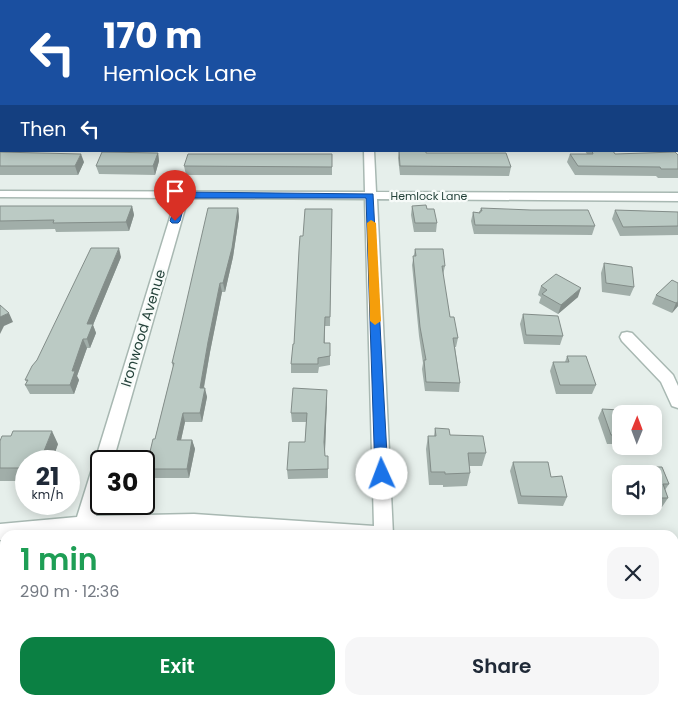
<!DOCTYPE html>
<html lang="en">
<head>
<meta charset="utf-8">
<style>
  :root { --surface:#fff; --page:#f6f6f7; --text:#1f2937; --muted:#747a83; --accent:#0b8043 }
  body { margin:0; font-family:Poppins,sans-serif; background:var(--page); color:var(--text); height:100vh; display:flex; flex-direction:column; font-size:19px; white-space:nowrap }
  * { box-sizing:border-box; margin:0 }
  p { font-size:16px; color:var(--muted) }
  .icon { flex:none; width:28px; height:28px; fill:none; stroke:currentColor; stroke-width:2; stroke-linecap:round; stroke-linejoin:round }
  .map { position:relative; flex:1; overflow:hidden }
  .side { position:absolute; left:0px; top:530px; width:679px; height:175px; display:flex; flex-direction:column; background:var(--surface); border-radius:15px 15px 0 0; box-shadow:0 2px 12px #0003 }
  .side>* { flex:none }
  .guide { position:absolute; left:0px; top:0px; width:679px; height:152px; box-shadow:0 2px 12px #0003; background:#1a4fa0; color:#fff; overflow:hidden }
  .needle { width:32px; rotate:1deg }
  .tools { position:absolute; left:612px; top:405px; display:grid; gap:10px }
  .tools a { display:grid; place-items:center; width:50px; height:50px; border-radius:10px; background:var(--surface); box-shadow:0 2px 12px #0003; font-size:25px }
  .speed { position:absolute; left:15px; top:450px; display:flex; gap:10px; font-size:25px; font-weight:700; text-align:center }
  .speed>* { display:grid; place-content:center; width:65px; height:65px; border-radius:50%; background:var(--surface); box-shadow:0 2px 12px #0003; line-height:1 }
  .speed small { font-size:12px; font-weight:400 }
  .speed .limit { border:2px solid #111; border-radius:8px; background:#fff; color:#111 }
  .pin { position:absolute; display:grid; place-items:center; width:42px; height:42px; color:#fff; margin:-51px -21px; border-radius:50% 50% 50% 0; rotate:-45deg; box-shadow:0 0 5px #0007 }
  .pin .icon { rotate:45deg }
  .me { position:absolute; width:55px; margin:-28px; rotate:358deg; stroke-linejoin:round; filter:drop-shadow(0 0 4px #0008) }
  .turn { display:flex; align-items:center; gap:18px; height:105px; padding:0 20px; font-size:22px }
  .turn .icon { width:65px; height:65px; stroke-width:2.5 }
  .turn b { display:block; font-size:35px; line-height:42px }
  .then { display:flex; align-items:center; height:48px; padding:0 20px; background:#0003; gap:10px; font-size:19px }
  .round { display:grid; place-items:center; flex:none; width:52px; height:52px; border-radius:15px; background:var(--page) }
  .head { display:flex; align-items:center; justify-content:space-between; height:85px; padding:0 20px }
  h1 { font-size:30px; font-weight:600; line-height:38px; color:#1e9e55 }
  .action { display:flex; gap:10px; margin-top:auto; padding:10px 20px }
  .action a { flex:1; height:58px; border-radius:15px; background:var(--accent); color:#fff; font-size:20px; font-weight:600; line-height:58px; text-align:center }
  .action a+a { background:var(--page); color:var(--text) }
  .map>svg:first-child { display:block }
  .green { fill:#bfe0c8 }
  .water { fill:#8ec9d4 }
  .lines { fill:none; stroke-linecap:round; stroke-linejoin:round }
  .minor-casing { stroke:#a8b8b2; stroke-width:3 }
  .minor { fill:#fff; fill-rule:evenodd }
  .wall { fill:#a1aea9 }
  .shaded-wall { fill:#838d89 }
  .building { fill:#bbcac4; stroke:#838d89 }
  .route { fill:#1a73e8; stroke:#114b97 }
  .slow { fill:#f59e0b }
  .labels { text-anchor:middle; stroke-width:4.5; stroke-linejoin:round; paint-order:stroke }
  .far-street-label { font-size:11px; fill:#24423a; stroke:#f7fbf9 }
  .street-label { font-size:14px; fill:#24423a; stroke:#f7fbf9 }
</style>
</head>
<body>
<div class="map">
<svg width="678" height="705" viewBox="0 0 678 705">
  <rect width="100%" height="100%" fill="#e6efeb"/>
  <!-- green -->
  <path class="green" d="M0,0H364L1,1L0,30Z"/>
  <!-- water -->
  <path class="water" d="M674,649H678V705H595L594,700H674Z"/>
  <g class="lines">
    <!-- minor casing -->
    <g class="minor-casing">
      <path id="minor" d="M612,0H620L621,1H613Z
        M0,100H1V107H0Z
        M364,151H374L376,192L678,193V201L377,199L393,535H281L170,530L64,535H5V540H0V524L77,517L92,469L96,463L95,461L176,198L0,197V191L365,192ZM188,198L365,199L374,526L194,514L96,516L101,499V461H113Z
        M627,332L632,333L673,375L678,386V408L672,406L661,382L622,341L620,337L622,333Z
        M674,567H678V585H674Z
        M380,700H402L403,705H381Z"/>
    </g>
    <!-- minor -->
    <use href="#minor" class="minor"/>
  </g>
  <!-- wall -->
  <path class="wall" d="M399,0H424L423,1H399Z
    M639,0H668L669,1H640Z
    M0,63H1V88H0Z
    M0,112H1V132H0Z
    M399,151L426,153L511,167L509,176L400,175L398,158Z
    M585,151H613L615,154L678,155V178H658L656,176L575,175L567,162L570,154H587Z
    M0,152L84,162L78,175H0Z
    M158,153L159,161L155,175L99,174L96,166Z
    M332,154V175H186L184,166Z
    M0,206H132L134,215L129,231L56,232L55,229L0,230Z
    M412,206L427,209L437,223L436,232H414L411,215Z
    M238,208L239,217L233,257L225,292H222L210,352L204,388L207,397L202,422H185L181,440H192L195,449L189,478H155L149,456L155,439L173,367L172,363Z
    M481,208L595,226L592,235L474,234L471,221L473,212L479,213Z
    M332,209L330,326H325V343H330V365L319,367L318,373H291V364L294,344L303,236Z
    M615,210L678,212V235L620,236L612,219Z
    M415,249L445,266L443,275L450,317L458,338L456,347H455L460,383L459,392L425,391L422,369L423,363L419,336L412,265Z
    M121,257L93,325L96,333L90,348H87L77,376L79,380L74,394H30L25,385L27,382L25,380L37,360Z
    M604,263L634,287L630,296L602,292L601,273Z
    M672,280L678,306L672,313L652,304L656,295Z
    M541,286L578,297L558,314L539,303L541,297L538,295Z
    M523,314L563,336L560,345L524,344L520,324Z
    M567,356L596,385L592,394H556L550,371L553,362H565Z
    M327,399L325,449V456H328V478L288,479L287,470L305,442L306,422H292L291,413Z
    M602,409L621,414V444H607L598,418Z
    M435,428L486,453L482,466H469L470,473L467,486L443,487V485H429L426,449L428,436H434Z
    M0,441L58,444L52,461H26V481H0Z
    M513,462L551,477L567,497L563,506L518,504L510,471Z
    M621,467H662L669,484L665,490L668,498L662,507L626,506H654V474H621V491L616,475Z
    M0,584L1,610H5V646H0Z"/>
  <!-- shaded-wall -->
  <path class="shaded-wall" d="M158,153L159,161L155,175L153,166Z
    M81,154L84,162L78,175L75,166Z
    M132,206L134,215L129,231L126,222Z
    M238,208L239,217L233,257L225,292L223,283Z
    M119,248L121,257L93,325L96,333L90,348L87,339V324Z
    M220,283L222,292L210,352L202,397L200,388L208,342Z
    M581,288L578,297L558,314L561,305Z
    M678,302V306L672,313L676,303Z
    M9,313L13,322L4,326L0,334V317Z
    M83,339L87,348L77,376L79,380L74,394L70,385L72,371Z
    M205,388L207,397L202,422L200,413Z
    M327,390V399L325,451L324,442Z
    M183,413L185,422L179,449L177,440Z
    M52,431L58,444L52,461H40Z
    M192,440L195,449L189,478L187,469Z
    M0,584L5,590V599L0,613Z
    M5,630V640L3,637Z"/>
  <!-- building -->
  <path class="building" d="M312,0H334L333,1H310Z
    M579,0H598L599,1H580Z
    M648,0H668L669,1H649Z
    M0,63H1V81L0,80Z
    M0,112H1V123H0Z
    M399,151H426V153H506L511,167L400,166Z
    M592,151H613L615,154L675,152L678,155V169H661L660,167L578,166L570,154H593Z
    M0,152L81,154L75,166H0Z
    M102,152L158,153L153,166H96Z
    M188,154H332V167L184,166Z
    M426,205L427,209H434L437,223H415L412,206Z
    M0,206H132L126,222L53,223L54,220L0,221Z
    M208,208H238L232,248L223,283H220L208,342L200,388H205L200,413H183L177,440H192L187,469H152L154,460H150L151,456H149L153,439H155L174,363H172L182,321Z
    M481,208L531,210H588L595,226L475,225L473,212L480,213V211H482Z
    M305,209H332L330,317H325L324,343H330V356L318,358V364H291L293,344H294L299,250L300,236H303Z
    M615,210L678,212V226L623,227Z
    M91,248H119L87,324H93L87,339H83L72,371H75L70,385H25L28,380H25L32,366L37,360Z
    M415,249H443L445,266H442L450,317H454L458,338H453L460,383L426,382L424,360H426L420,327L413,256H416Z
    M604,263L632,267L634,287L606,283Z
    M556,274L581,288L561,305L542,294L547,290L541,286Z
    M672,280L678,283V302L676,303L656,295Z
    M0,305L9,313L0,317Z
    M523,314L558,316L563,336L526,335Z
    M567,356H586L596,385H560L553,362H569Z
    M293,388L327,390L324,442L325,456H328V469L287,470L289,442H305L307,413H291Z
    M602,409L638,411L639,414H621V435H611Z
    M435,428L449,429L450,435L483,436L486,453H468L470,473L445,474V472H431L428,436H436Z
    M13,431H52L40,461H26V468H0V441L2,436H11Z
    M513,462H548L551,477L562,476L567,497L521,496Z
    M621,467H662L669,484H663L668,498H654V474H623Z
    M0,610H5V630L3,637H0Z
    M510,702L511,705H460L459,703Z"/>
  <!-- route -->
  <path class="route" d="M183,192L373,194L388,474L386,478L382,480L377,478L375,474L366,198H186L180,221L178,223H172L170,221L178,195Z"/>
  <!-- slow -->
  <path class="slow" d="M371,220L376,223L381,321L375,325L370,321L367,223Z"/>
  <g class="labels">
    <!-- far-street labels -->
    <g class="far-street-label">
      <text x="429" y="200">Hemlock Lane</text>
    </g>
    <!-- street labels -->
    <g class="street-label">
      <text transform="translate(143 328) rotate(-73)" y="5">Ironwood Avenue</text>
    </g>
  </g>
</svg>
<div class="tools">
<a><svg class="needle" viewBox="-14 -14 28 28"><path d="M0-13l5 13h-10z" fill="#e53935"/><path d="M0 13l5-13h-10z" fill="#747a83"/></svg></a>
<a><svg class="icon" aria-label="sound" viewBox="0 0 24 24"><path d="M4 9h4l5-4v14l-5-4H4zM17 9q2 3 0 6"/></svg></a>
</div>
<div class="speed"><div>21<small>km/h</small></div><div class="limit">30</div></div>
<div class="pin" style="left:175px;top:221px;background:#d93025"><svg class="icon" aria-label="arrive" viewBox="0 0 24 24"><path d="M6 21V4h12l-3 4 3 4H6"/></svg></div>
<svg class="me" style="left:382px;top:474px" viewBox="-20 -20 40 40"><circle r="19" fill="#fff"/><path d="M0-13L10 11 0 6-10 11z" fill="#1a73e8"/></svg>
<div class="guide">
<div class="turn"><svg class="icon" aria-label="left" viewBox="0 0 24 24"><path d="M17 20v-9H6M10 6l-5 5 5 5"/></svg><div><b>170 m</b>Hemlock Lane</div></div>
<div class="then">Then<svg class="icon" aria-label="left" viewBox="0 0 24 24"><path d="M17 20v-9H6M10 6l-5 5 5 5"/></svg></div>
</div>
<section class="side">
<div class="head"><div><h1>1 min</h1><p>290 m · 12:36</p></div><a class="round"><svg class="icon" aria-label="close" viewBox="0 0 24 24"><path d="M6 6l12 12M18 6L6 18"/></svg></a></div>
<div class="action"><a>Exit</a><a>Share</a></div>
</section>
</div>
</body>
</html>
